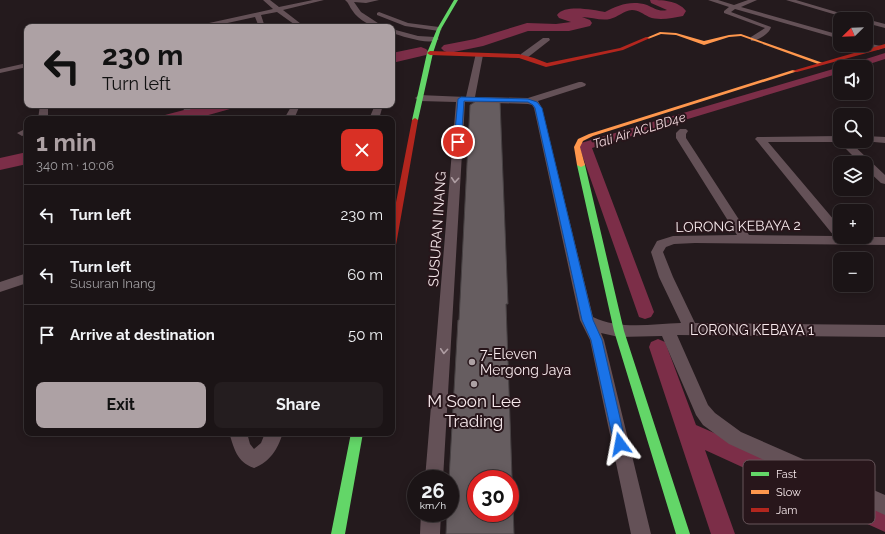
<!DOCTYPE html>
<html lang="en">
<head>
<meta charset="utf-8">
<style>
  :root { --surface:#1b1416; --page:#241d1f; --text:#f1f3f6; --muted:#a09ea1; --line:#393335; --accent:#ada1a4 }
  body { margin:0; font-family:Raleway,sans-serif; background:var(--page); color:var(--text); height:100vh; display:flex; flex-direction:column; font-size:15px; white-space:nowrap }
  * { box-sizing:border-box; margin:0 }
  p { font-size:13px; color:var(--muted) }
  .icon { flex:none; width:22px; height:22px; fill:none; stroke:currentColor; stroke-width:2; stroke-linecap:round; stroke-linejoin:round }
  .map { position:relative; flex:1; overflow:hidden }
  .panel { position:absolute; left:24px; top:116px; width:371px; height:320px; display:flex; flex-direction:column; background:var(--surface); border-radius:8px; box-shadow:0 2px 10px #0003,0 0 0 1px var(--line) }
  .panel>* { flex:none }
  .banner { position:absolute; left:24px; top:24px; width:371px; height:84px; border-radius:8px; box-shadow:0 2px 10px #0003,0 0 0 1px var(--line); background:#ada1a4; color:#111; overflow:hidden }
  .needle { width:26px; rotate:247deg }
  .tools { position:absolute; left:833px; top:12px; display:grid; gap:8px }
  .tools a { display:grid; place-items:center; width:40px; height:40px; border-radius:8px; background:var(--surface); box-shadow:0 2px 10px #0003,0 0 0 1px var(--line); font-size:20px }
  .speed { position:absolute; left:407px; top:470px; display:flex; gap:8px; font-size:20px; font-weight:700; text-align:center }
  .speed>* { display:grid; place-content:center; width:52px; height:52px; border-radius:50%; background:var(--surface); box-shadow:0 2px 10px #0003,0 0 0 1px var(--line); line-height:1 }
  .speed small { font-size:10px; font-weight:400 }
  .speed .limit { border:6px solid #d22; background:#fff; color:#111 }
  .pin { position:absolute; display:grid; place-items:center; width:34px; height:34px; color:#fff; margin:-17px; border:2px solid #fff; border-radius:50%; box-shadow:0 1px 4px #0007 }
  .me { position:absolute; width:44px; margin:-22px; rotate:347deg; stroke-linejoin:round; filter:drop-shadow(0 0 3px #0008) }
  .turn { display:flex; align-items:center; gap:14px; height:84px; padding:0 12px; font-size:18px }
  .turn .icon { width:52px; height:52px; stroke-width:2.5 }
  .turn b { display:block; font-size:28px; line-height:34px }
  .round { display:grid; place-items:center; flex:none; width:42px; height:42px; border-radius:8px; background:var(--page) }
  .head { display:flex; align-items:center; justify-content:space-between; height:68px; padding:0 12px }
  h1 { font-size:24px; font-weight:700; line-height:30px; color:var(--accent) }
  .button { display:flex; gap:8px; margin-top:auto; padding:8px 12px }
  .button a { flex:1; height:46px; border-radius:8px; background:var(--accent); color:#111; font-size:16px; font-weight:700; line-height:46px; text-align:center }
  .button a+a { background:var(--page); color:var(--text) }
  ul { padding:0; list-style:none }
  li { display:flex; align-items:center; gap:12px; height:60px; padding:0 12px; border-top:1px solid var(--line) }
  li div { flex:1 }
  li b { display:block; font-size:15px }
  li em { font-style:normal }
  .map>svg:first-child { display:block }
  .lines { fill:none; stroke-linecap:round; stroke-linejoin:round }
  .canal { fill:#7c2e48; fill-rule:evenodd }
  .river { fill:#7c2e48; fill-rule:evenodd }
  .building { fill:#665d60; stroke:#474143; fill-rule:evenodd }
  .street { fill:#645157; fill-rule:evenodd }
  .fast { fill:#63d668; fill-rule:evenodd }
  .slow { fill:#ff974d; fill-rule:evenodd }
  .jam { fill:#b3261e; fill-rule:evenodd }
  .oneway { stroke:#ae9da2 }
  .route { fill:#1a73e8; stroke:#114b97 }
  .poi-dot { fill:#ada1a4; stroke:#28161b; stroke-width:1.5 }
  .labels { text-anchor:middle; stroke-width:4; stroke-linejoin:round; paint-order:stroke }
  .far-water-label { font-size:13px; font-style:italic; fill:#f2d8dd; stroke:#28161b }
  .street-label { font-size:14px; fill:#f7e9ec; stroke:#28161b }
  .poi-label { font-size:14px; fill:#f7e9ec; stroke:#28161b; text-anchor:start }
  .near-poi-label { font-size:17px; fill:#f7e9ec; stroke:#28161b }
  .key { fill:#28161b; stroke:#66555a; stroke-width:1 }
  .key-label { font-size:11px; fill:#f7e9ec }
</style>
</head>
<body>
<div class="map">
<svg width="885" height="534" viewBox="0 0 885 534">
  <rect width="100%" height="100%" fill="#241a1d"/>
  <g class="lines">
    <!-- canal -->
    <path class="canal" d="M885,53V59L860,67H845L847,65Z
      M840,67V73L592,148L654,312L651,317L645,319L639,317L579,146L581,143Z
      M658,339L665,342L667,347L696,425L885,508V532L705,450L735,534H711L649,347L651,342Z"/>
    <!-- river -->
    <path class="river" d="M650,0C661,0 678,0 686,11L683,16C672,18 659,21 649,17C643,14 639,10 632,10C623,11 618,17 610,19C601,21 591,17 582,17L590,20L592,23L590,26L569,31H528L483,46L449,53L444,51L441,48L444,45L475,39L527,23L556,24L571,22L559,18L557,15C565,4 593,10 605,12C618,5 631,0 647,5C654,8 659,12 667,10L651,3Z
      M421,47L426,49L429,52L426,55L392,63V53Z
      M203,105H233L230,109L194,119H162L165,115Z
      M27,152V164L0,170V158Z"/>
  </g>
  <!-- building -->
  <path class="building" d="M478,100L500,101L508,304H506L514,534H446L447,513H450V479H449L458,320H459L470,105ZM476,479H510V513H476Z"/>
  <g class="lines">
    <!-- street -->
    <path class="street" d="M263,0H270L279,7L313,0H324L283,10L305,27H298L277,12L261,15L265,27H259L255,17L209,27H197L200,25L273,9Z
      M345,0H379L366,3L354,2L361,12L384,27C372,27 359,21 352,10C349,6 349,3 345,0Z
      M708,0H718L734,5L748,0H757L741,7L840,35V39L735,9L731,12L771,27C770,33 758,41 751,41V37L765,28L724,13V11L729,7Z
      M786,0H796L860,19H850Z
      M379,12L408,23L439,27L442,29L439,31L405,26L377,15V13Z
      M866,19L885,24V28L866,23Z
      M392,29L418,36L435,37L439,39C430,46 402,36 392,33Z
      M543,38H549L550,40L527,58H521V54Z
      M866,43L881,46L882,48L878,50L863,47L862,45H866Z
      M476,53H482L483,55L475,97L528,98L579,82H582L586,84L585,86L538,101L542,108L593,317C619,330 652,324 681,323L659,277L651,252L657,241L673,236L737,235L676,138V133L680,129H686L688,131L686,134V138L749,235L834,236L757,141L755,139L757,137L840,136V141H849L885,175V184L881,183L866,169V163H860L839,142H768L840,227V237H885V245L695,243L674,244L666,247L663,252L673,277L695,323L885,325V337L677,335L708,405L715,413L741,432L885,495V515L729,444L703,425L696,415L662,336L619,337L601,333L604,340L651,534H631L590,340L580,320L534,108L532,105L528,104L465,102L443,479H425L456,102L419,101L415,98L419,95L466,97Z
      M27,63V67L0,73V69Z
      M40,105H48V119H38Z
      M181,105H189L191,108L190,110H184Z
      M292,105H300L294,119H284Z
      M375,105H383L379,119H369Z
      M27,128V134L22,136L17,133Z
      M866,136L885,137V143L863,141H866Z
      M27,273V283L0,292V282Z
      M229,433H247L250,444L254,449L261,443L265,433H283C277,450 271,461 254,468C236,461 235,450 229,433Z
      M421,513H441L440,534H420Z"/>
    <!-- fast -->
    <path class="fast" d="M454,0H458L441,29L433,53L418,120L413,121L412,120L427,53L437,29Z
      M578,163H584L585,165L624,331L690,534H676L614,331L577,165Z
      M351,433H363L345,534H331Z"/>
    <!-- slow -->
    <path class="slow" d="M660,32L676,33L704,41L729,35L741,34L823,63L818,64L741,36L729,37L704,45L676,35L661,34L648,39L646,38Z
      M793,70L798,71L593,136L583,141L580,147L585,165L581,167L577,165L574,147L578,139L589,134Z"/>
    <!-- jam -->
    <path class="jam" d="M646,37L650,38L623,50L546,67L519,58L430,55L427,53L430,51L519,54L534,58L547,63L620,48Z
      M885,44V48L797,72L792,71Z
      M415,118L418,120L396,245L392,248V223L412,120Z"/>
  </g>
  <!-- one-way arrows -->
  <defs><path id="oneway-chevron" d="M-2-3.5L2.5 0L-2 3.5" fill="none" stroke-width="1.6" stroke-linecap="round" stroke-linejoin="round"/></defs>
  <g class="oneway">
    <use href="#oneway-chevron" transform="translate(455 180) rotate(94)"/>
    <use href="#oneway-chevron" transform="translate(444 351) rotate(94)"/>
  </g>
  <!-- route -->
  <path class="route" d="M461,97L528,99L537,102L542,108L593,320L602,340L626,444L625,449L620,450L616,449L614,444L591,340L582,320L535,108L533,105L528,102L464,101L461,142L458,145L454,142L458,99Z"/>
  <!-- markers -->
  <g class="poi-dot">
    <circle cx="472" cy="362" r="4"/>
    <circle cx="474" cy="384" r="4"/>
  </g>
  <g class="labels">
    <!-- far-water labels -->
    <g class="far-water-label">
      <text transform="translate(639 130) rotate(-17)" y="5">Tali Air ACLBD4e</text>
    </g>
    <!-- street labels -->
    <g class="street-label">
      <text transform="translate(738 226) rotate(-1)" y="5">LORONG KEBAYA 2</text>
      <text transform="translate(437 229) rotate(-86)" y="5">SUSURAN INANG</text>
      <text x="752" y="335">LORONG KEBAYA 1</text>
    </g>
    <!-- poi labels -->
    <g class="poi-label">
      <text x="480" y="359">7-Eleven<tspan x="480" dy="16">Mergong Jaya</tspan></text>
    </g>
    <!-- near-poi labels -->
    <g class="near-poi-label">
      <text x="474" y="407">M Soon Lee<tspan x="474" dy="20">Trading</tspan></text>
    </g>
  </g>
  <!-- legend -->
  <rect x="743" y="460" width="132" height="64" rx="6" class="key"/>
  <rect x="751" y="472" width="18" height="4" fill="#63d668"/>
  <rect x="751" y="490" width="18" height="4" fill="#ff974d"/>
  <rect x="751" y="508" width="18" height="4" fill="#b3261e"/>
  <g class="key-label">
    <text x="776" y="478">Fast</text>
    <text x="776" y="496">Slow</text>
    <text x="776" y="514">Jam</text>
  </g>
</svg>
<div class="tools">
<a><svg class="needle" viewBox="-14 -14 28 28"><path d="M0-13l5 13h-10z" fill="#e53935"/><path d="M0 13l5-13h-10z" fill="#a09ea1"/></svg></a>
<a><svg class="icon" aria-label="sound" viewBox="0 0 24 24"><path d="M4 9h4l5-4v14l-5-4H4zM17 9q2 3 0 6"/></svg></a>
<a><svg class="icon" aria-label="search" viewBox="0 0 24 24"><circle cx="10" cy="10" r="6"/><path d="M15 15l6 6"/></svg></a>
<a><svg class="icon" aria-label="layers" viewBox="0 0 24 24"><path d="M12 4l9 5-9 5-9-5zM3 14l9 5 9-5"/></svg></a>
<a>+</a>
<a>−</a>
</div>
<div class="speed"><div>26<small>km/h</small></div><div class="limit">30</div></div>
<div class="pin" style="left:458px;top:142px;background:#d93025"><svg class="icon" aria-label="arrive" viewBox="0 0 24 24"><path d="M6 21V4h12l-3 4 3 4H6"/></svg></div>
<svg class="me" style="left:620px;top:444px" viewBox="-20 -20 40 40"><path d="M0-17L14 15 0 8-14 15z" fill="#1a73e8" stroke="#fff" stroke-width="4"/></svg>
<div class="banner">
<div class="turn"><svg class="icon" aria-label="left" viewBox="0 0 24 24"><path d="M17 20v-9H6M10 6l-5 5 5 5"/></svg><div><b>230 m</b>Turn left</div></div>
</div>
<section class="panel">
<div class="head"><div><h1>1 min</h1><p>340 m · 10:06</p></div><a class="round" style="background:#d93025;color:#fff"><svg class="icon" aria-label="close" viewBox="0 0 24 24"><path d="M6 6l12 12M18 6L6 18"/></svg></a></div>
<ul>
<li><svg class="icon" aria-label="left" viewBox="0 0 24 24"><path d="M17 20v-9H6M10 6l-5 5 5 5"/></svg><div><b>Turn left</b></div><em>230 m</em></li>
<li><svg class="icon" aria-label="left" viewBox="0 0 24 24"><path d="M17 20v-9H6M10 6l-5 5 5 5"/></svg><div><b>Turn left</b><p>Susuran Inang</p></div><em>60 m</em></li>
<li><svg class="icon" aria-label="arrive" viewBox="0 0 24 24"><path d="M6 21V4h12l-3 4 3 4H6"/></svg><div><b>Arrive at destination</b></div><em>50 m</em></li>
</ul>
<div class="button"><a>Exit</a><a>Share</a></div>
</section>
</div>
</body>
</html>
